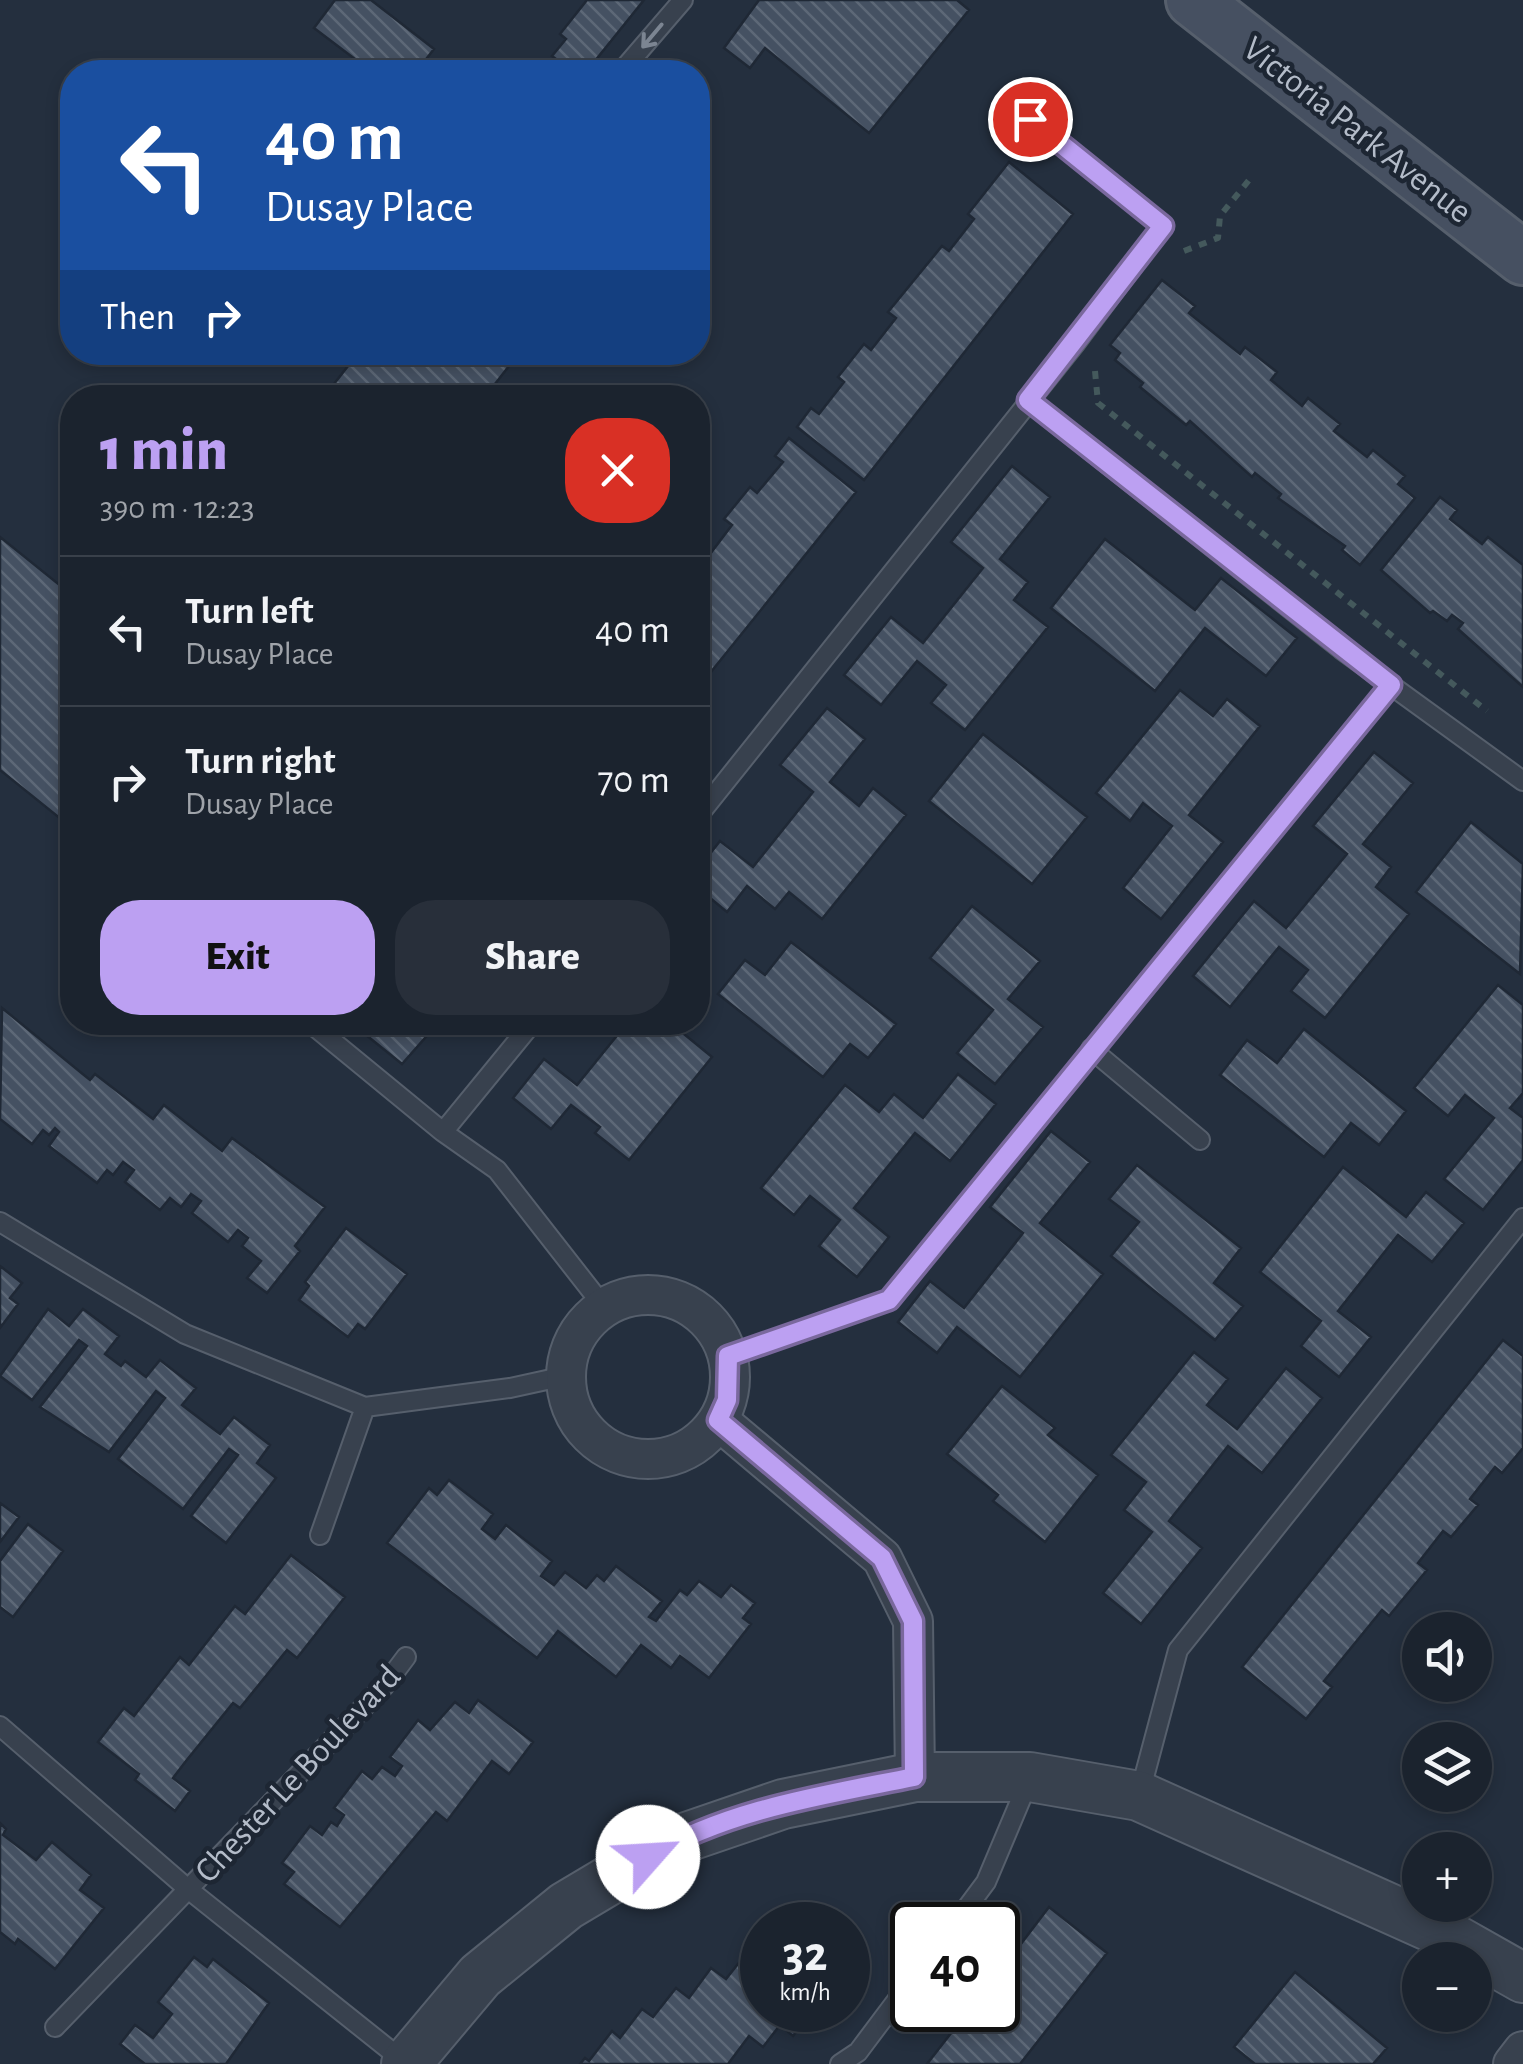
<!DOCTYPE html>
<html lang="en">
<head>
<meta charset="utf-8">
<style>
  :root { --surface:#1b232e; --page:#282f3a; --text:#f1f3f6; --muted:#a0a4aa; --line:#39404a; --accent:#bca0f2 }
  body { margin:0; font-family:"Alegreya Sans",sans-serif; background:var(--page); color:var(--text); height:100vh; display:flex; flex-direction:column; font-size:38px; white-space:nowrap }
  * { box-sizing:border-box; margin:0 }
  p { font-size:32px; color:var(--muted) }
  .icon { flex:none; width:55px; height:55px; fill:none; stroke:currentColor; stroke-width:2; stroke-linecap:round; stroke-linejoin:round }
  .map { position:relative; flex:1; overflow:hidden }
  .side { position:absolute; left:60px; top:385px; width:650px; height:650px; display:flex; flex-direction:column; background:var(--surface); border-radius:40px; box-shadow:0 5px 15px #0003,0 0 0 2px var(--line) }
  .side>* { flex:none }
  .hud { position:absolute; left:60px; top:60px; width:650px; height:305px; border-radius:40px; box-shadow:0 5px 15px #0003,0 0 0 2px var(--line); background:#1a4fa0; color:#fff; overflow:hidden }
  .fabs { position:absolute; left:1402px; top:1612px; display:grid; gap:20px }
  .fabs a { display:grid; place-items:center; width:90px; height:90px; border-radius:50%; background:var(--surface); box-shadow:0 5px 15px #0003,0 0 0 2px var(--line); font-size:50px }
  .speed { position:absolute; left:740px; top:1902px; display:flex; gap:20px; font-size:50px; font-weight:700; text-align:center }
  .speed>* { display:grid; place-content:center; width:130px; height:130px; border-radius:50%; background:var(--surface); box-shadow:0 5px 15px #0003,0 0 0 2px var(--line); line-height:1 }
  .speed small { font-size:25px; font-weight:400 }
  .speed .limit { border:5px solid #111; border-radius:15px; background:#fff; color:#111 }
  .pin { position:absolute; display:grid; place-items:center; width:85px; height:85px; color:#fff; margin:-42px; border:5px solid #fff; border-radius:50%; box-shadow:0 2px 10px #0007 }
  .me { position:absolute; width:110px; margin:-55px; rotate:64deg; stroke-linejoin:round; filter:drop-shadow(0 0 8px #0008) }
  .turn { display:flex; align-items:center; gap:35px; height:210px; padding:0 40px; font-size:45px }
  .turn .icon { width:130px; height:130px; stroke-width:2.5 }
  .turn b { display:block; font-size:70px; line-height:85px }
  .then { display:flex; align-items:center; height:95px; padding:0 40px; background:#0003; gap:20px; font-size:38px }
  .round { display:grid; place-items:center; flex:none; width:105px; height:105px; border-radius:40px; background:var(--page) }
  .headline { display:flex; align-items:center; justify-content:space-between; height:170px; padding:0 40px }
  h1 { font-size:60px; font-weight:800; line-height:75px; color:var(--accent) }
  .cta { display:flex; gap:20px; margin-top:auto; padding:20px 40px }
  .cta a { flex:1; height:115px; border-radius:40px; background:var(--accent); color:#111; font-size:40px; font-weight:800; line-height:115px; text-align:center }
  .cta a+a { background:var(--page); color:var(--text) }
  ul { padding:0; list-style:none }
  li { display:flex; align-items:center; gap:30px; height:150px; padding:0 40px; border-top:2px solid var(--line) }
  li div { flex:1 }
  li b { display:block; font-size:38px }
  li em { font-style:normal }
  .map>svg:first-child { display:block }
  .building { fill:url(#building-back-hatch); stroke:#1f2835; stroke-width:2.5 }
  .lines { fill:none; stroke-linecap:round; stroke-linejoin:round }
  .service-casing { stroke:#565f6c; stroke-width:22 }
  .minor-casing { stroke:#565f6c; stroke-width:42 }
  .tertiary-casing { stroke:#565f6c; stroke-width:52 }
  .secondary-casing { stroke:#565f6c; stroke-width:58 }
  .path { stroke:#44595c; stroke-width:6; stroke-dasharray:8 8; stroke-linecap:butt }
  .service { stroke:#38414e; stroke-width:18 }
  .minor { stroke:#38414e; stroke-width:38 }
  .tertiary { stroke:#38414e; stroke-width:48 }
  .secondary { stroke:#465061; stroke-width:52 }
  .oneway { stroke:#7c8592 }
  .route-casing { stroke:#7a689d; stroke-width:25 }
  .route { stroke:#bca0f2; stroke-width:18 }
  .labels { text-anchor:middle; stroke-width:9; stroke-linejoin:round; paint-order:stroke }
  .street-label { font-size:35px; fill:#b4bcc9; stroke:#1d2633 }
</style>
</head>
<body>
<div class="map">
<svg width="1523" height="2064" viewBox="0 0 1523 2064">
  <defs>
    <pattern id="building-back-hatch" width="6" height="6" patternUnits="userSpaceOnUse" patternTransform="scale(2.5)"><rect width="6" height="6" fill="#455162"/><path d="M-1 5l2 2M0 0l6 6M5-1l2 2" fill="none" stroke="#5d6877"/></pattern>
  </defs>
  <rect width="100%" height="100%" fill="#242f3e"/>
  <!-- building -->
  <path class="building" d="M335,0H371L434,49L416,72H372L314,28Z
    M587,0H644L586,72H573L552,56L566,39L560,34Z
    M759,0H957L969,10L869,133L765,48L750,68L724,48Z
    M1009,162L1073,214L864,480L797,427L811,408L819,414L844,382L838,377L864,344L871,350L896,318L888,312L942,246L949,251L974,219L968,214Z
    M1162,280L1195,306L1189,313L1240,354L1245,347L1277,372L1271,380L1302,406L1308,398L1340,424L1334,431L1367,457L1373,450L1405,476L1398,484L1415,498L1360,565L1342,550L1345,546L1278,498L1281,494L1255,473L1252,477L1190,421L1186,425L1140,387L1143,383L1115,360L1120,353L1110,345Z
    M359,352H520L484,398H323Z
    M789,438L856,492L698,688V552L707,558L732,525L724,519L750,487L757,493L783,462L775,456Z
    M1012,466L1050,497L1000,559L1028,582L1014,600L1048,627L965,730L931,703L946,685L917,661L881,705L844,675L891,617L923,643L983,568L951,542Z
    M1440,497L1457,510L1450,519L1482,544L1488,537L1523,565V687L1458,629L1463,623L1452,615L1447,621L1433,611L1430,613L1381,570Z
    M0,537L72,595V828L0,770Z
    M1105,539L1195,610L1221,578L1297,638L1266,676L1205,628L1155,691L1051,608Z
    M1180,690L1213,716L1227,699L1260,726L1189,815L1223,842L1161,919L1123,888L1172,826L1143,803L1130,821L1096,793Z
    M827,708L865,739L830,782L859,806L873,788L906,815L822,919L789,892L775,909L747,886L727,912L698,888V869L720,841L753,867L813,792L780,765Z
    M983,734L1087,817L1032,884L929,801Z
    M1374,752L1413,783L1363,844L1391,867L1376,887L1409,914L1325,1018L1291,991L1308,970L1279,947L1230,1007L1193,976L1254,901L1286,928L1347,854L1313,826Z
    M1471,822L1523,864L1520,974L1416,892Z
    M972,906L1040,961L1008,999L1043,1027L995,1084L957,1053L993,1010L930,958Z
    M791,942L896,1024L868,1058L850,1044L823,1077L718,994L745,960L765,975Z
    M1498,985L1523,1005V1093L1510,1108L1523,1118V1160L1483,1210L1444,1179L1494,1118L1465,1095L1448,1116L1414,1088Z
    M2,1008L90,1080L95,1074L153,1119L164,1105L222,1151L232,1138L325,1207L295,1246L300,1251L267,1293L247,1278L261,1261L242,1246L248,1238L238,1230L228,1242L192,1213L201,1201L191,1194L181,1207L170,1198L160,1210L125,1182L134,1170L123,1162L113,1175L107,1170L97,1183L49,1146L59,1132L55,1128L49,1135L43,1130L32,1144L0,1119Z
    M350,1022H439L402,1064Z
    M628,1022H680L679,1030L712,1057L629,1160L595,1133L600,1127L571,1105L551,1129L513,1098L544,1059L577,1085Z
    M1304,1029L1406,1111L1379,1145L1351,1123L1324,1157L1220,1075L1247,1040L1277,1063Z
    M958,1074L996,1104L950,1161L915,1133L854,1208L889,1237L857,1277L819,1246L840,1220L810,1196L794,1215L761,1188L845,1085L879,1112L894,1094L923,1118Z
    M1051,1131L1090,1162L1040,1223L1103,1274L1020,1377L957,1327L937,1353L898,1322L930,1281L964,1308L1023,1233L990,1207Z
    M1137,1165L1241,1248L1214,1283L1243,1306L1215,1340L1111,1256L1139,1222L1109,1199Z
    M1343,1167L1406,1217L1426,1192L1464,1223L1432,1262L1398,1235L1338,1311L1371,1337L1339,1377L1301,1346L1321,1321L1260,1272Z
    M346,1228L407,1274L365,1329L358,1324L348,1337L299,1300L309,1286L305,1282Z
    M0,1266L22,1283L10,1298L18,1304L0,1328Z
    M48,1309L69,1326L83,1309L119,1336L105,1354L121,1366L125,1361L146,1377L160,1360L196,1388L182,1405L220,1434L234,1417L270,1445L257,1463L276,1478L226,1543L191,1516L238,1455L229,1449L183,1509L118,1459L165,1398L156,1391L109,1452L40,1407L87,1346L79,1340L32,1400L0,1376Z
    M1503,1340L1523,1356V1448L1502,1473L1495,1467L1470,1499L1478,1505L1451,1537L1443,1531L1418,1563L1427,1570L1389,1616L1382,1610L1324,1681L1332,1687L1306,1719L1242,1667Z
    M1194,1352L1228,1379L1207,1405L1237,1429L1286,1368L1322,1398L1262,1473L1228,1446L1169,1521L1202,1548L1141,1624L1103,1593L1152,1532L1124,1510L1146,1482L1111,1455Z
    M1002,1386L1055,1428L1048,1435L1098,1475L1045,1542L993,1501L998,1495L947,1454Z
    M449,1480L493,1514L482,1529L495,1539L506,1525L552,1561L541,1576L554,1585L565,1572L586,1588L597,1575L604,1581L616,1566L662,1601L649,1617L656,1621L680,1590L687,1595L699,1581L721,1597L731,1585L755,1603L743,1618L751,1624L709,1678L680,1656L671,1668L641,1645L616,1677L558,1631L537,1658L387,1543L429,1488L437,1495Z
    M0,1503L19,1517L0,1542Z
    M28,1524L63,1551L13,1617L0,1607V1561Z
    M291,1555L345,1597L297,1658L287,1650L240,1708L233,1703L186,1761L173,1778L190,1791L175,1811L135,1780L139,1774L98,1742L124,1708L134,1716L180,1657L189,1665L235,1606L245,1614Z
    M478,1700L533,1742L509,1774L492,1761L447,1821L436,1812L340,1927L284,1884L294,1872L282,1863L310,1826L322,1835L331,1822L337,1826L344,1815L334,1808L362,1771L372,1779L382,1767L395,1776L402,1766L390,1757L418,1720L430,1730L455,1702L469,1713Z
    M0,1823L6,1829L3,1835L36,1860L52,1842L91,1875L80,1890L104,1908L55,1969L18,1939L15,1944L0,1932Z
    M1049,1907L1107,1953L1020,2064H927L969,2010H998V1974Z
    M749,1950L762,1961V2010H813L793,2036L780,2025L763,2047L749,2036L728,2064H580L585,2058L589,2061L612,2031L620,2038L642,2009L653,2017L676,1988L689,1998L711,1968L726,1979Z
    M194,1957L207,1967L213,1959L269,2003L226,2064H145L120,2044L135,2025L153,2038L172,2014L158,2002Z
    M1295,1972L1387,2048L1373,2064H1255L1234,2047Z"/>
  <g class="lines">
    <!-- service casing -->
    <g class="service-casing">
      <path id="service" d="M419,69L422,72
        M621,72L683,0
        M1028,401L1341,649L1523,781
        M698,816L1075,344L1163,226L1030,119
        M309,1022L443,1132
        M533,1022L443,1132L497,1170L604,1307
        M1091,1049L1200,1140
        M0,1222L185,1334L365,1407
        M728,1356L889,1300L1391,685
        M320,1535L365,1407L510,1388L565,1376
        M0,1726L188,1889L406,2063
        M1139,1796L1178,1650L1523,1218
        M954,1925L986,1882L1029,1780
        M55,2027L385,1685L406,1657
        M840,2064L858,2052L912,1980"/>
    </g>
    <!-- minor casing -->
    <g class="minor-casing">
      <path id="minor" d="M566 1377a82 82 0 1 1 164 0a82 82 0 1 1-164 0Z
        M718,1420L882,1558L913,1621L915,1777
        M1513,2064L1523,2051"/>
    </g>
    <!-- tertiary casing -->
    <g class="tertiary-casing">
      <path id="tertiary" d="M406,2064L480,1976L566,1906L675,1841L783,1804L915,1777H1030L1139,1796L1440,1931L1523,1978"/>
    </g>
    <!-- secondary casing -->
    <g class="secondary-casing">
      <path id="secondary" d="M1193,0L1523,258"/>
    </g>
    <!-- path -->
    <path class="path" d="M1184,251L1218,238L1220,216L1253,175
      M1095,371L1098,403L1487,711"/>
    <!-- service -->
    <use href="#service" class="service"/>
    <!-- minor -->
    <use href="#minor" class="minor"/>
    <!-- tertiary -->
    <use href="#tertiary" class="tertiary"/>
    <!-- secondary -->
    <use href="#secondary" class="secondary"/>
  </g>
  <!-- one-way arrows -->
  <defs><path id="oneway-shaft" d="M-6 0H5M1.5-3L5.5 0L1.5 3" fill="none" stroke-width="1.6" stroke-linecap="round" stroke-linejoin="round" transform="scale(2.5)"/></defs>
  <use class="oneway" href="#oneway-shaft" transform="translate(652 36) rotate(130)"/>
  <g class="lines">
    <!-- route casing -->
    <g class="route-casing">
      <path id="route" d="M648,1857C728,1809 825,1795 914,1777L913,1621L882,1558L718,1420L727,1400L728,1356L889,1300L1391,685L1028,400L1163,226L1030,119"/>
    </g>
    <!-- route -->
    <use href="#route" class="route"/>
  </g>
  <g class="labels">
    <!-- street labels -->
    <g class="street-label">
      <text transform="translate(1358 129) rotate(38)" y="12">Victoria Park Avenue</text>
      <text transform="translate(297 1773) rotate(-47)" y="12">Chester Le Boulevard</text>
    </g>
  </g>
</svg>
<div class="fabs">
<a><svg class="icon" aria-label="sound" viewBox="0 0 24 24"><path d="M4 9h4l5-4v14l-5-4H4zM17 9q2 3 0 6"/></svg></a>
<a><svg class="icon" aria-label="layers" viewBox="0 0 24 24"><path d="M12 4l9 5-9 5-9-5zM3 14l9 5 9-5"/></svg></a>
<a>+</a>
<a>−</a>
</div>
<div class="speed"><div>32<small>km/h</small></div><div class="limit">40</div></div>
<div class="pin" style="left:1030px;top:119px;background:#d93025"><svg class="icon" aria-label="arrive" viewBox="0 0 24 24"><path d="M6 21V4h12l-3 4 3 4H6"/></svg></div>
<svg class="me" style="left:648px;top:1857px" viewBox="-20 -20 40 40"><circle r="19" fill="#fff"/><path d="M0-13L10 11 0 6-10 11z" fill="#bca0f2"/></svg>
<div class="hud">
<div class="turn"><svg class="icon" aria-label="left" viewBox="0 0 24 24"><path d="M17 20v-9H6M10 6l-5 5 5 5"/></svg><div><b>40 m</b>Dusay Place</div></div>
<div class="then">Then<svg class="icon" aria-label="right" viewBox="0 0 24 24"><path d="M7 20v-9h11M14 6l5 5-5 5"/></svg></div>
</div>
<section class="side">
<div class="headline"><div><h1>1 min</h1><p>390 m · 12:23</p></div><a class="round" style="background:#d93025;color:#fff"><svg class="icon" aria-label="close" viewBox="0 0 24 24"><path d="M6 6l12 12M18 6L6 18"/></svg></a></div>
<ul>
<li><svg class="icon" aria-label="left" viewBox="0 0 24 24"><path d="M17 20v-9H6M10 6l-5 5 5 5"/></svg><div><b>Turn left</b><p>Dusay Place</p></div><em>40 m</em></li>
<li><svg class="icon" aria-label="right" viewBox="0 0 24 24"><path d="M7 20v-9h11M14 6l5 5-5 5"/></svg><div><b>Turn right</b><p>Dusay Place</p></div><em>70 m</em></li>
</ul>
<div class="cta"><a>Exit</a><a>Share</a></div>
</section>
</div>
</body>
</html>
